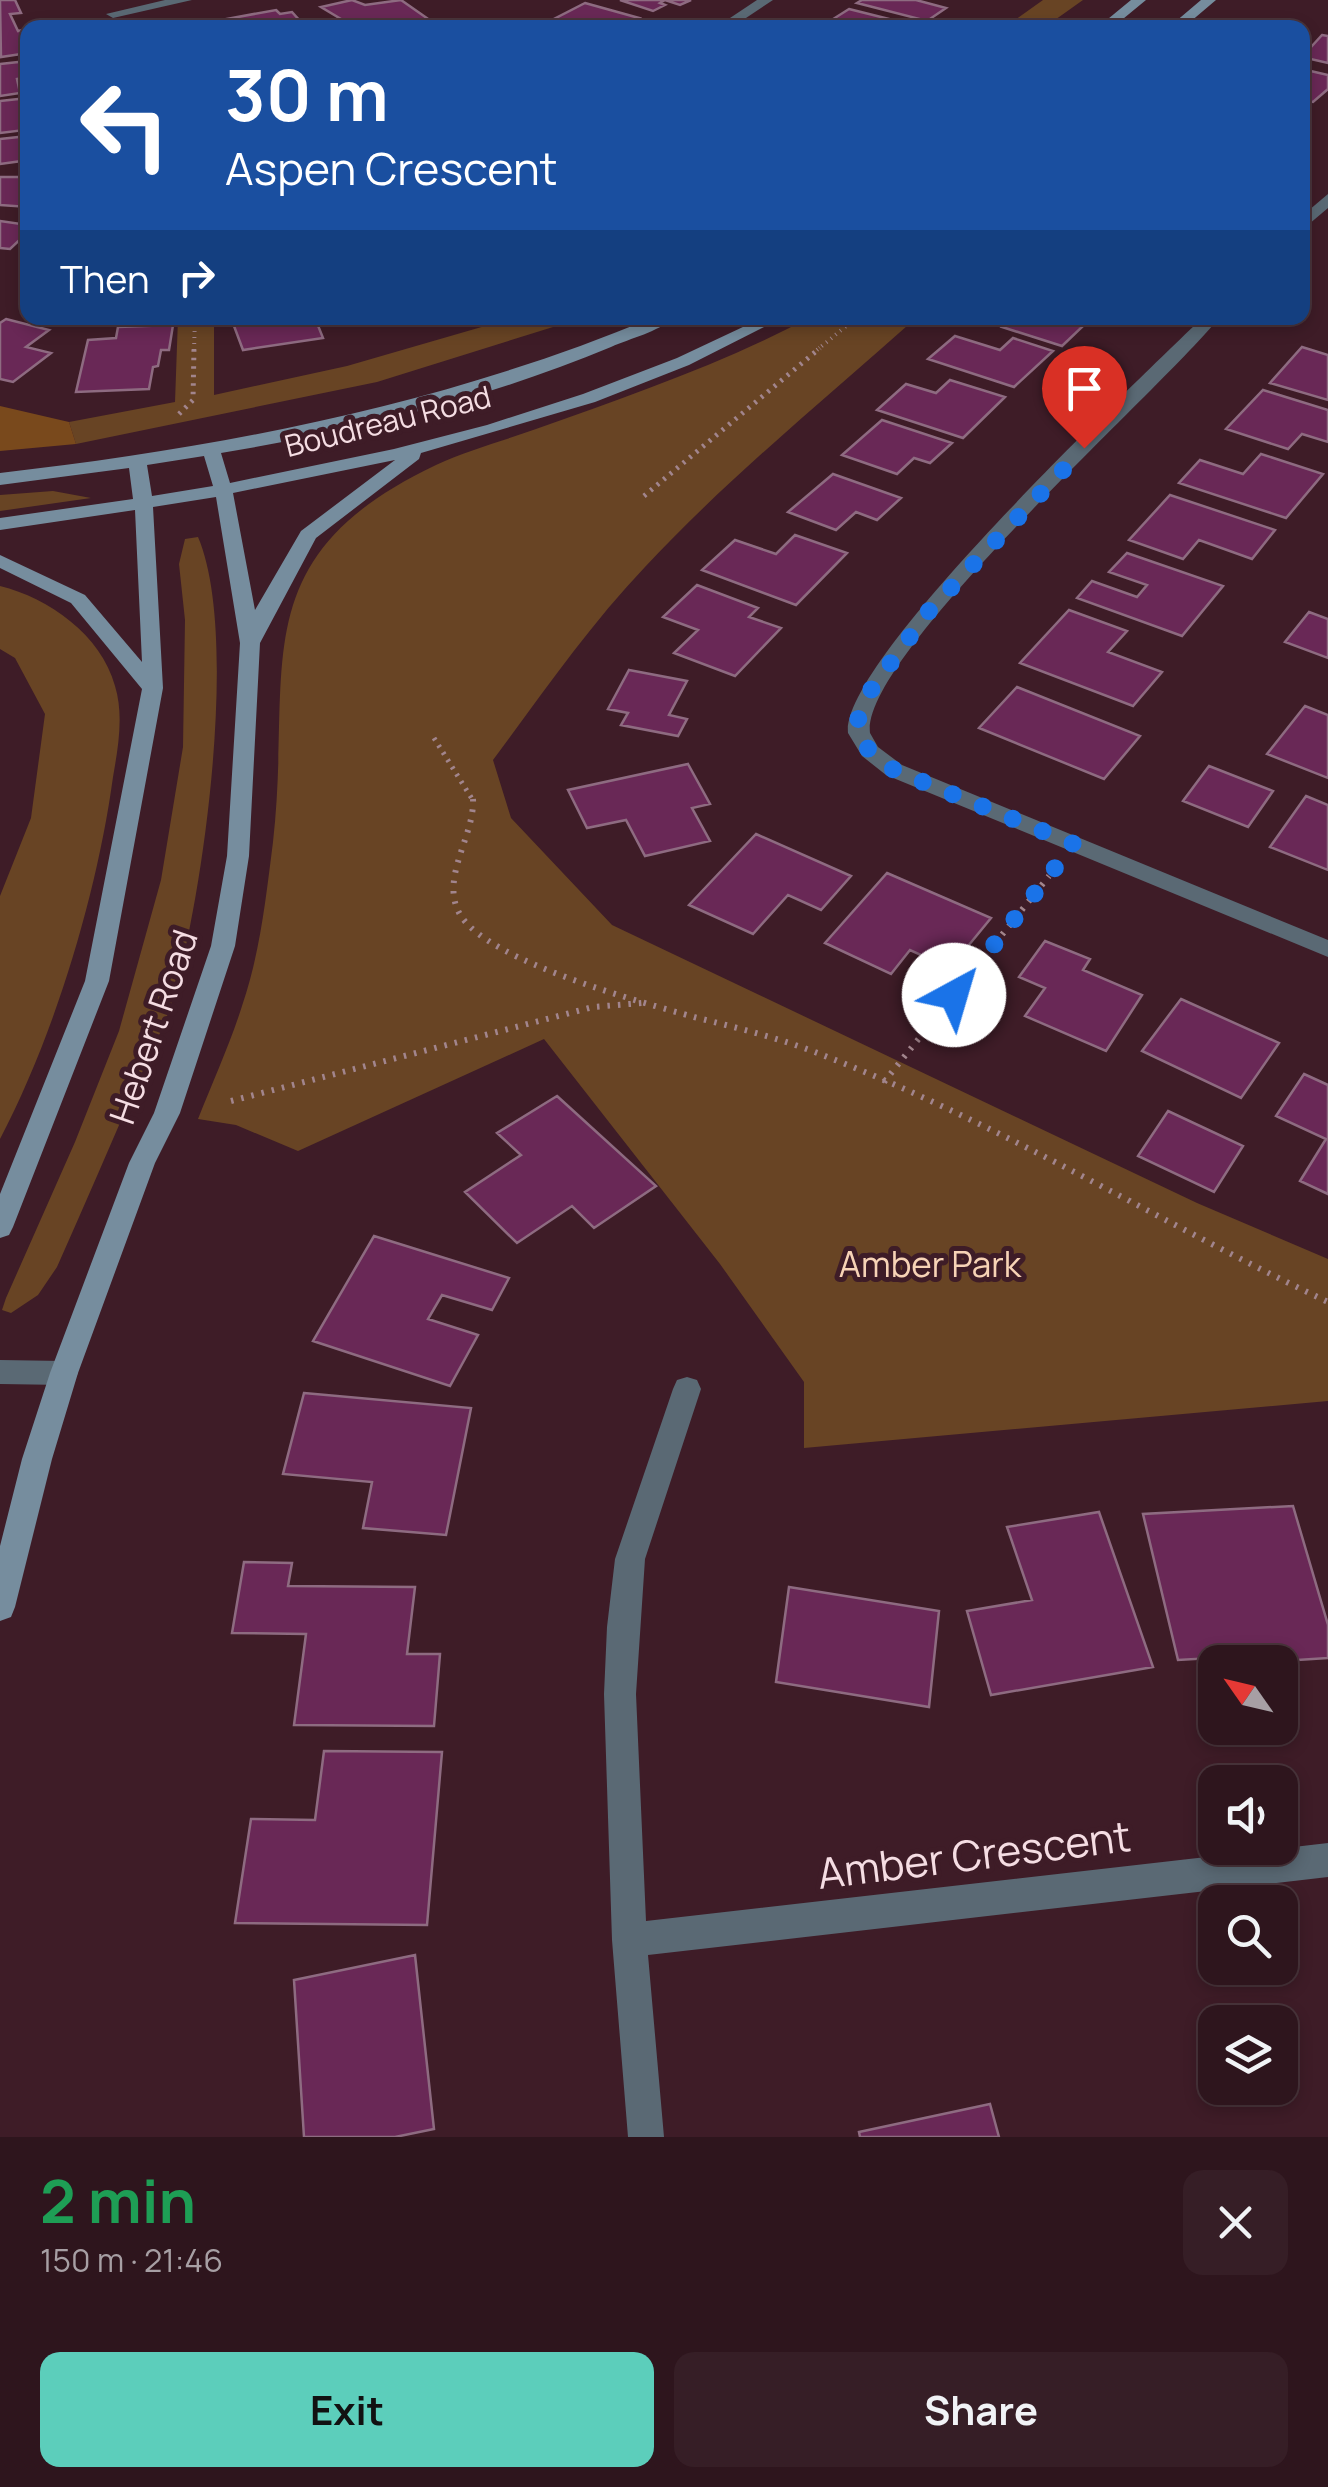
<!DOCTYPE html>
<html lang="en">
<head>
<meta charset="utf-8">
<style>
  :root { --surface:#2e151d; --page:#361e26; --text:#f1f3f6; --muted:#a79fa4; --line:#49343b; --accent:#5ccebb }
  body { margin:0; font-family:Manrope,sans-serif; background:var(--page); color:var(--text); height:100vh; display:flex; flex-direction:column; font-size:38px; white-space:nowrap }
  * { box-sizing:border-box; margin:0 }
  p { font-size:32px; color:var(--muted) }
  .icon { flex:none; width:55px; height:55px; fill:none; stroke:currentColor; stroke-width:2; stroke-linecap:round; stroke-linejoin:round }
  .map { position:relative; height:2137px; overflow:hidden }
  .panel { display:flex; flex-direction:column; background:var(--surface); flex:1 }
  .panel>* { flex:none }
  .top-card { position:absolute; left:20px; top:20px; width:1290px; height:305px; border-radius:20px; box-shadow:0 5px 15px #0003,0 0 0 2px var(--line); background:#1a4fa0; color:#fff; overflow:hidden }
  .needle { width:65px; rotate:304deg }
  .controls { position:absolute; left:1198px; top:1645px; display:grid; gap:20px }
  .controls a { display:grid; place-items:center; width:100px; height:100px; border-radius:20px; background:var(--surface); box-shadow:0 5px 15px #0003,0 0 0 2px var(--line); font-size:50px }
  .pin { position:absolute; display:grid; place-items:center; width:85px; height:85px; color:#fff; margin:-102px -42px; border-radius:50% 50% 50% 0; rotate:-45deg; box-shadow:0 0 10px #0007 }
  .pin .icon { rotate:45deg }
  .me { position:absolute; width:110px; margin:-55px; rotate:39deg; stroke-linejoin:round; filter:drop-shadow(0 0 8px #0008) }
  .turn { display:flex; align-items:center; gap:35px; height:210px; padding:0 40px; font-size:45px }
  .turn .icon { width:130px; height:130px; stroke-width:2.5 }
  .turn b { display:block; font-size:70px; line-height:85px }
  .then { display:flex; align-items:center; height:95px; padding:0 40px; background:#0003; gap:20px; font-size:38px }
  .round { display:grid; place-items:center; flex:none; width:105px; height:105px; border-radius:20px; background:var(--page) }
  .overview { display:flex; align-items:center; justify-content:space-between; height:170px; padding:0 40px }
  h1 { font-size:60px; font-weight:700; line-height:75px; color:#1e9e55 }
  .action { display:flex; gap:20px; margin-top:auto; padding:20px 40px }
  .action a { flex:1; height:115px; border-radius:20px; background:var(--accent); color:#111; font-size:40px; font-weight:700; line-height:115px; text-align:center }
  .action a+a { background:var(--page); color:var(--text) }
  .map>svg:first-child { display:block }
  .green { fill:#684424 }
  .forest { fill:#79491c }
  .building { fill:#692856; stroke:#8e6b81; stroke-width:2.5 }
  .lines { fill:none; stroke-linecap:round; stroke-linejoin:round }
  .path-far2 { stroke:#a2858d; stroke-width:4; stroke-dasharray:1 5; stroke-linecap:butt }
  .path-far1 { stroke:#a2858d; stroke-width:5; stroke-dasharray:2.5 6; stroke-linecap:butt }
  .path { stroke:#a2858d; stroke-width:6; stroke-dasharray:2.5 8; stroke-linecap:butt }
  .minor { fill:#5a6974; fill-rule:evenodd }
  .tertiary { fill:#5a6974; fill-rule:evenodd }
  .secondary { fill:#768d9e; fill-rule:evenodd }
  .route { stroke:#1a73e8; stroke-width:18; stroke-dasharray:0 32.4 }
  .labels { text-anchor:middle; stroke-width:10; stroke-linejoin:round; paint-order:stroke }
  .far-street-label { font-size:30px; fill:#f5dde3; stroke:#3e1c27 }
  .street-label { font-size:35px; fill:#f5dde3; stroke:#3e1c27 }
  .park-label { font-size:35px; fill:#f7d3b6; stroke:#3e1c27 }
  .near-street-label { font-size:42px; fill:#f5dde3; stroke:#3e1c27 }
</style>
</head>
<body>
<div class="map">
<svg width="1328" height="2137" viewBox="0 0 1328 2137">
  <rect width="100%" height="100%" fill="#3e1c27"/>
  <!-- green -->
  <path class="green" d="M1043,0H1083L1045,27H1005Z
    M178,318H214V395L347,366L513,318H582L377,382L76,444L69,422L175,402Z
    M809,318H916C825,399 728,478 645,567C588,627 542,694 493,760L511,818L612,925L1197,1203L1328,1259V1401L804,1448V1382L720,1264L544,1039L298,1151L236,1125L198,1119C213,1081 230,1044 242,1006C260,954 266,897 273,842C293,666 240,558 436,465C468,450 503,441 536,429C629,396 721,364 809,318Z
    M53,491L91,498L0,511V495Z
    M198,537C240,635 203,898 172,1002C163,1030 148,1058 136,1086C110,1146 84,1206 57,1267L38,1295L11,1313L2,1310L6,1298L75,1142L119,1031L161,880L183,747L185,620L179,564L185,539Z
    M0,586C49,598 101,635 115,686C124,715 118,748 113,777C97,894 55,1034 0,1139V896L31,818L45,714L15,658L0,649Z"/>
  <!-- forest -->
  <path class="forest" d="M0,406L69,422L76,444L0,451Z"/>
  <!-- building -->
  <path class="building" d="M0,0H15L21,13L10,14L18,31L28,29V53L1,57Z
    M352,0L365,5L401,0L431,21L406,28H356L321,7Z
    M620,0H691L680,5L665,0L660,3L665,5L653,11Z
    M862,0H916L946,8L927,21L857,3Z
    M585,3L639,18L622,28H568L563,25L570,22L556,18Z
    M849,9L917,26L853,28L830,21Z
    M276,10L280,14L292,12L300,21L288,23L292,28H202L199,24Z
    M1322,35L1328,36V63L1302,57Z
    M28,61V77L17,79L20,93L0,96V64Z
    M1302,69L1328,75V89L1313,102L1302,100Z
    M28,98L25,130L0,133V101Z
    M28,136V168L22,169V161L0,164V139Z
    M0,177H28V207L0,205Z
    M0,221L28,225V232L10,249L0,248Z
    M231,318H315L323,338L243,350Z
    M1013,318H1074L1069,322L1082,327L1062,346L1002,327Z
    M6,319L49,330L26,347L51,353L13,382L0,379V323Z
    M173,325L169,350H161L158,366L153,367L149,389L76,392L88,340L116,338L118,327Z
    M955,336L1000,350L1013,338L1053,351L1014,387L928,359Z
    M1302,347L1328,355V400L1270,383Z
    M950,380L1005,397L963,438L877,410L906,384L936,393Z
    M1263,390L1328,410V442L1302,434L1288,449L1226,429Z
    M882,420L952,443L930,463L914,458L897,474L842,455Z
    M1261,454L1323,474L1286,518L1179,483L1200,460L1243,474Z
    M833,474L901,498L877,520L856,512L836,530L788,512Z
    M1170,495L1275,530L1252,559L1199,540L1183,559L1129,540Z
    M795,535L847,553L796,605L702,570L735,540L776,554Z
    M1127,553L1223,586L1182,636L1077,598L1092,581L1137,597L1147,585L1109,572Z
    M697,585L758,608L749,617L781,628L735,676L674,653L698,630L663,617Z
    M1069,610L1127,631L1108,652L1162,672L1133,706L1020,663Z
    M1309,612L1328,619V658L1285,642Z
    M629,670L687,681L669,715L687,719L678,736L621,725L628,713L608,709Z
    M1017,687L1140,736L1104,779L979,728Z
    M1305,706L1328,715V778L1267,754Z
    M688,764L710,804L692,808L710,841L645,856L626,820L587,828L568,790Z
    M1209,766L1273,791L1248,827L1183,801Z
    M1306,796L1328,805V870L1270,847Z
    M756,834L851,876L821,910L788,895L753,934L689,905Z
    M887,873L991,918L950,968L910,950L891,974L825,943Z
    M1045,941L1090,959L1083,970L1142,995L1106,1051L1025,1016L1045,988L1019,977Z
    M1181,999L1279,1043L1241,1098L1142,1051Z
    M1304,1074L1328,1085V1194L1300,1181L1326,1139L1276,1116Z
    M557,1096L656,1186L594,1228L572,1206L517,1243L465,1192L521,1155L497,1133Z
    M1168,1111L1243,1146L1214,1192L1138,1156Z
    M374,1236L509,1278L492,1310L442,1295L428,1319L478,1335L450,1386L313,1341Z
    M304,1393L471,1408L446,1535L363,1528L372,1482L283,1474Z
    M1293,1506L1328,1625V1658L1265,1662L1264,1655L1178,1660L1143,1514Z
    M1099,1512L1153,1667L991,1695L967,1611L1032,1600L1007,1527Z
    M244,1562L292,1563L288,1586L415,1587L407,1654H440L434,1726L294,1725L306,1634L232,1633Z
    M789,1587L939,1611L929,1707L776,1682Z
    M324,1751L442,1752L427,1925L235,1923L251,1819L315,1820Z
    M415,1955L434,2129L395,2137H304L294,1980Z
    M990,2104L999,2137H860L859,2132Z"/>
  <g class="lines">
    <!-- path-far2 -->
    <path class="path-far2" d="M194,350L195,318
      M817,350L856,318"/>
    <!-- path-far1 -->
    <path class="path-far1" d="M179,414L193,400L194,348
      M644,496L820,348
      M434,738L474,802"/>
    <!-- path -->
    <path class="path" d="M473,799C475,836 438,880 461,916C490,962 641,1002 694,1017C738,1028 783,1039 825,1056C999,1123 1159,1222 1328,1302
      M884,1082L1049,876
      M231,1101L593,1007L642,1003"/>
    <!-- minor -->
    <path class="minor" d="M165,0H192L113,18L106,14Z
      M757,0H773L731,28H715Z
      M1328,194V208L1302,230V216Z
      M1202,318H1219C1162,389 860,656 870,733L878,747L902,765L1328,940V957L886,775L862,756L848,733C840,660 1140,379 1202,318Z
      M687,1377L697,1380L701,1389L645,1559L636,1694L646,1921L1328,1843V1877L648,1955L664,2137H628L612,1940L604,1694L607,1627L615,1559L673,1389L677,1380Z"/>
    <!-- tertiary -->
    <path class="tertiary" d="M0,1360L64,1361L74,1365L78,1373L74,1381L64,1385L0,1384Z"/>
    <!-- secondary -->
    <path class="secondary" d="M1131,0H1146L1112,28H1097Z
      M1201,0H1216L1183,28H1168Z
      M652,318H673C658,332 631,338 611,347C487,399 353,431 221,453L230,483L394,449L487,425L583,394L677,358L762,318H782L689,365L595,402L421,453L419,459L316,538L260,643L249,856L235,946L180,1113L155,1163L78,1373L52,1459L15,1607L11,1617L0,1621V1546L22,1459L50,1373L129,1163L154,1113L211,946L227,856L240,643L216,497L153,507L163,688L109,981L13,1227L9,1235L0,1238V1194L85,981L142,689L71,603L0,568V555L85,595L142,662L135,510L0,530V518L133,499L129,468L0,485V473C225,447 442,405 652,318ZM204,456L213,486L152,496L147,465ZM395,460L301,531L255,610L233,493Z"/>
  </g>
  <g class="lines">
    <!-- route -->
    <path class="route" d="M954,995L1074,844L894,770L866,747L857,722L871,690L928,612L1084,448"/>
  </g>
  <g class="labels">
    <!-- far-street labels -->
    <g class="far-street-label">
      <text transform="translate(388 422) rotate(-14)" y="10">Boudreau Road</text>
    </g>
    <!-- street labels -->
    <g class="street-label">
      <text transform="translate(154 1027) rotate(-71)" y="12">Hebert Road</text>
    </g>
    <!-- park labels -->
    <g class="park-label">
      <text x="930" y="1277">Amber Park</text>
    </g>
    <!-- near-street labels -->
    <g class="near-street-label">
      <text transform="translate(974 1855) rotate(-7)" y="15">Amber Crescent</text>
    </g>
  </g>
</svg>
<div class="controls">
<a><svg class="needle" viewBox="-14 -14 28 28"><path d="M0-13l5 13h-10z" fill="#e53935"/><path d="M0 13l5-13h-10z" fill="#a79fa4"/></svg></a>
<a><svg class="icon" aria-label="sound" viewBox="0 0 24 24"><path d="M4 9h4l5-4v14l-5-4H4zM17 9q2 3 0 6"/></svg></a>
<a><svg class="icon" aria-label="search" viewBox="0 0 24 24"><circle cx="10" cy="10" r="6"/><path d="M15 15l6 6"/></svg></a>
<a><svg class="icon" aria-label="layers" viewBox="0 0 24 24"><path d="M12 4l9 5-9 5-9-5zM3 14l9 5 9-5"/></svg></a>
</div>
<div class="pin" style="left:1084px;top:448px;background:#d93025"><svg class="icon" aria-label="arrive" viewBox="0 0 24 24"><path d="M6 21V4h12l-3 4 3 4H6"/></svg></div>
<svg class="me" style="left:954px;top:995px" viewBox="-20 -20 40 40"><circle r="19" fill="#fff"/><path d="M0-13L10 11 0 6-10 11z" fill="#1a73e8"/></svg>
<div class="top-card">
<div class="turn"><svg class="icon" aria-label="left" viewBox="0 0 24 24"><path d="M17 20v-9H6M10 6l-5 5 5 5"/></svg><div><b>30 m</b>Aspen Crescent</div></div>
<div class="then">Then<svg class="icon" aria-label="right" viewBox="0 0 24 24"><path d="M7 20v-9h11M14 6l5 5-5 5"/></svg></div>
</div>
</div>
<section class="panel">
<div class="overview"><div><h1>2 min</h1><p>150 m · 21:46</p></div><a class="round"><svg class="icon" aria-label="close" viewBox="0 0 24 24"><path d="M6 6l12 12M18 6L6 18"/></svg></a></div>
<div class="action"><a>Exit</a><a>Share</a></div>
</section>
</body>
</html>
